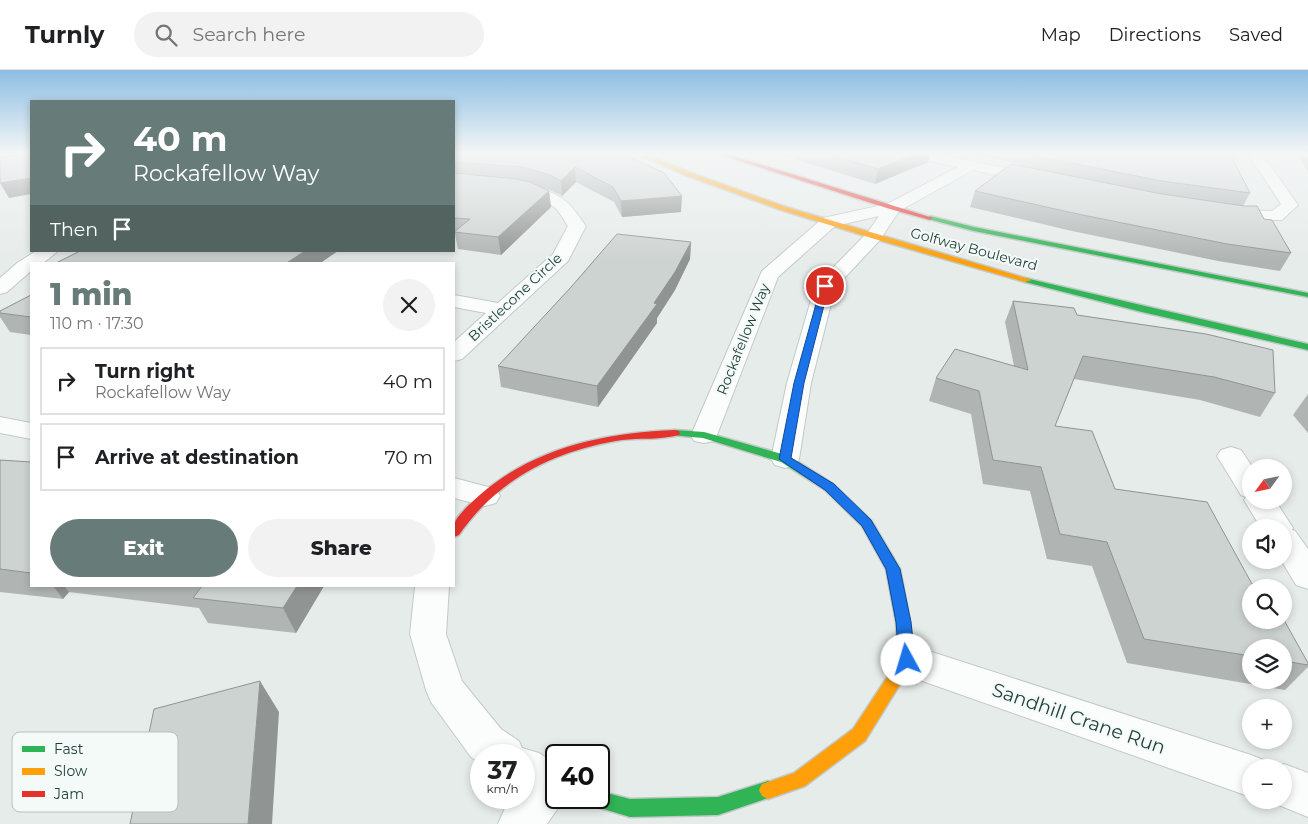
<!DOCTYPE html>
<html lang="en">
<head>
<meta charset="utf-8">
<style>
  :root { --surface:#fff; --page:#f2f2f2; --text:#202124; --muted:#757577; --line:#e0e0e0; --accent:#677c79 }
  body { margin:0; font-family:Montserrat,sans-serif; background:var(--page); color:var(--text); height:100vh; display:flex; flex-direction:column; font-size:19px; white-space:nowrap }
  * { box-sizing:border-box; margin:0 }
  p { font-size:16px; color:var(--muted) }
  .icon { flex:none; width:28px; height:28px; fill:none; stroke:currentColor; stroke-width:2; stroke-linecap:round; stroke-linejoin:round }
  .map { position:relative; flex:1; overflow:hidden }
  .side { position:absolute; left:30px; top:192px; width:425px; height:325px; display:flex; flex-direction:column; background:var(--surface); border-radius:0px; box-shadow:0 2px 8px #0003 }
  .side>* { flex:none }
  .guide { position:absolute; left:30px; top:30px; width:425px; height:152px; border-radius:0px; box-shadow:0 2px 8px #0003; background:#677c79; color:#fff; overflow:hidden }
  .needle { width:32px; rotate:237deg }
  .fabs { position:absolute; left:1242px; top:389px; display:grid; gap:10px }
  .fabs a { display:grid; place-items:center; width:50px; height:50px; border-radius:50%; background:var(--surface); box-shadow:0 2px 8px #0003; font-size:25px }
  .speed { position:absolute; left:470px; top:674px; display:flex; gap:10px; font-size:25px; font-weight:700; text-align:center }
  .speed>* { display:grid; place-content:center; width:65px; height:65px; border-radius:50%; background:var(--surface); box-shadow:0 2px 8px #0003; line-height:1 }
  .speed small { font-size:12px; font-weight:400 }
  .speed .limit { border:2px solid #111; border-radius:8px; background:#fff; color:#111 }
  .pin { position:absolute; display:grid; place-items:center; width:42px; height:42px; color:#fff; margin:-21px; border:2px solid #fff; border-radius:50%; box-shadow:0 1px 5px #0007 }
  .me { position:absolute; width:55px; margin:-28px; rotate:354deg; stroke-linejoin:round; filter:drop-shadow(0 0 4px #0008) }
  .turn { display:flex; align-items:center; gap:18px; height:105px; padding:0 20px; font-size:22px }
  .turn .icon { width:65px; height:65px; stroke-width:2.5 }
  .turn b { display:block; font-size:35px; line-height:42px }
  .then { display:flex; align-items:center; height:48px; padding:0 20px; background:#0003; gap:10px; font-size:19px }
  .round { display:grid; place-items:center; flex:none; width:52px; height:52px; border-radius:26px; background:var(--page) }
  .head { display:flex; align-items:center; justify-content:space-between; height:85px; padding:0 20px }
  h1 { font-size:30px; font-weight:800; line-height:38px; color:var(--accent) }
  .cta { display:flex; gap:10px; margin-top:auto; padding:10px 20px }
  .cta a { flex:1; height:58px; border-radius:30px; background:var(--accent); color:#fff; font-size:20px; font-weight:800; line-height:58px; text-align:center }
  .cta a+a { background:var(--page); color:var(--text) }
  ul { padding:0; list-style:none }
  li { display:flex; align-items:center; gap:15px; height:68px; margin:0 10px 8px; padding:0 10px; border:2px solid var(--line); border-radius:0px }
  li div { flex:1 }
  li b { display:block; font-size:19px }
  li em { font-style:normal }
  header { display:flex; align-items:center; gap:30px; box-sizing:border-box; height:70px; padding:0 25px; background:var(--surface); border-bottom:1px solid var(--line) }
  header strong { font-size:24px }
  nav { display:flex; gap:28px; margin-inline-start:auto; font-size:18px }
  .search { width:350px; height:45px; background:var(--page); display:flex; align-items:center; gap:12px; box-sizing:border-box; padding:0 18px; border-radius:28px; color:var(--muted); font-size:19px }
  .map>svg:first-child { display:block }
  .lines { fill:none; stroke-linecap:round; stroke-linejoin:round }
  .street-casing { stroke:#c3c9c7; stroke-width:2 }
  .fast-casing { stroke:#c1c9c7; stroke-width:3 }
  .slow-casing { stroke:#c1c9c7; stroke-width:3 }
  .jam-casing { stroke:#c1c9c7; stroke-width:3 }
  .street { fill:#fbfcfc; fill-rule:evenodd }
  .fast { fill:#30b455; fill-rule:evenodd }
  .slow { fill:#ff9f0a; fill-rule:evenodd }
  .jam { fill:#e5322d; fill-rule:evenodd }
  .wall { fill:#b0b5b4; fill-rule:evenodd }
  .shaded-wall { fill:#909492 }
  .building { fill:#cdd3d1; stroke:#909492 }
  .route { fill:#1a73e8; stroke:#114b97 }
  .labels { text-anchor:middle; stroke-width:4; stroke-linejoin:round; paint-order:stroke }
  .far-street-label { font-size:14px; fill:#22403c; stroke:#f4faf8 }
  .near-street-label { font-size:19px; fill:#22403c; stroke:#f4faf8 }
  .key { fill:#f4faf8; stroke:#b5c2c0; stroke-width:1 }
  .key-label { font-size:14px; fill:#22403c }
</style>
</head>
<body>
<header>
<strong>Turnly</strong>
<div class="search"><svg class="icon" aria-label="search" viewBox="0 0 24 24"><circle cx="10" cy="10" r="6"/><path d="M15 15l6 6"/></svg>Search here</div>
<nav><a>Map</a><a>Directions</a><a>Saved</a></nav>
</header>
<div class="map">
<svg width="1308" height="754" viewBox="0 0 1308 754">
  <rect width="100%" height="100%" fill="#e6ecea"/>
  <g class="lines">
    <!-- street casing -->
    <g class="street-casing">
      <path id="street" d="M911,84H940L1036,105L1041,106L1043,109L1041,112L1036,113L973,100L899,141L880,170L835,218L811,313L799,389L795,395L785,398L775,395L771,389L787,313L815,216L868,162L879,146L835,156L778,207L717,365L714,371L704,373L694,371L691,365L762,201L823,148L887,134L958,97L913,87Z
        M1248,84H1262L1298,135L1282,150H1226L1220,149L1218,145L1220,141L1226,140L1272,141L1281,134Z
        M454,108C489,110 533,109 563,129C572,135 579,147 586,156L568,191L462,289L454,291V272L486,243L454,237V225L498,233L553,184L568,156C564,150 560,142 554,137C530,117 483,119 454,116Z
        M36,181H58L42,194H31V201L7,222L0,224V208L17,193Z
        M0,347L31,353V369L0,363Z
        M1231,377L1241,380L1253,398L1251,430H1275L1293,458L1292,460L1295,461L1308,479V519L1296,515L1281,490H1284V458H1261L1244,430L1246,427L1241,425L1217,386L1221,380Z
        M454,408L496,419L500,426L496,433L485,436L454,428Z
        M415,516H449L446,564L462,611L501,659L519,671L522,678L539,683L556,694V728H573L571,732L558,738L547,754H498L505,738L512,728H524V685H481V694L471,687L431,632L426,620L410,564Z
        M907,574L1251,685L1266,691L1269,698H1251V727L894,601L888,590L894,579Z
        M1284,694L1308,703V747L1269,731L1284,730V698H1276Z"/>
    </g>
    <!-- fast casing -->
    <g class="fast-casing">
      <path id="fast" d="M930,146L974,157L1308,223V227L974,161L928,149V147Z
        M1025,208L1308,274V280L1142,242L1025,212Z
        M675,360L704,362L789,386L833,414L871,450L900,499L910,552L914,583L911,588L906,589L901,588L898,583L896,552L886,499L862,456L825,420L781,392L703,368L671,365L670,363L671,361Z
        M768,711L774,714L777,720L774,726L718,745L630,747L587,734L584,728H599V721L630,729L718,727Z"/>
    </g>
    <!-- slow casing -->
    <g class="slow-casing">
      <path id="slow" d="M638,84H646L689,102L786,137L1032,210L1025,212L878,170L781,140L685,105Z
        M906,577L911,578L915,590L865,671L805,716L768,729L762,726L759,720L762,714L794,703L853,659L899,589L898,583L901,578Z"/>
    </g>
    <!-- jam casing -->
    <g class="jam-casing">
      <path id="jam" d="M718,84H727L933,148L930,150L890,139Z
        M675,360L679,361L680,363L679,365C661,370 640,368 622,370C570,378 520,398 483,436C474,445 466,455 459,465L454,467C454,463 453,459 454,455C455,447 474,430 481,424C536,377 604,363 675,360Z"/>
    </g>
    <!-- street -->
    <use href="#street" class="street"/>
    <!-- fast -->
    <use href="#fast" class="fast"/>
    <!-- slow -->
    <use href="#slow" class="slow"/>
    <!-- jam -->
    <use href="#jam" class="jam"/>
  </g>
  <!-- wall -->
  <path class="wall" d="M454,84H623L681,142L622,147L614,132L576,112L562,126L552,121L542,117L549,121L551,137L501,185L458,179L455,164H454Z
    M778,84H930L928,92L875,114Z
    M971,84H1230L1250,123L1243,136L1264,149L1291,183L1280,201L1218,191L1072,161L970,137L975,121L1021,96V94Z
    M1296,84H1308V101Z
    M691,172L690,189L675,220L657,248V253L598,337L501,317L498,296Z
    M31,225V265L10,262L0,247V241Z
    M1013,231L1077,245L1275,323L1260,347L1200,330L1074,309L1055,356L1115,419L1252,514L1308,593V597L1285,620L1127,593L1092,496L1047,489L1030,421L983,414L971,344L929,331L936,308L1014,296L1005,252ZM1251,578H1284V610H1251Z
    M1308,324V363L1293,345Z
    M0,390L31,392V516H324L296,563L208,553L199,538L69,522L63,529L0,522Z"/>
  <!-- shaded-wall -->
  <path class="shaded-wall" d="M0,84H30L0,92Z
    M916,84H930L928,92L875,114L878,99Z
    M575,97L576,112L562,126L561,111Z
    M31,108V124L9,128L0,113Z
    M549,121L551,137L501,185L498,167Z
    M682,126L681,142L622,147L621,131Z
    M691,172L690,189L675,220L657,248V253L598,337L597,316Z
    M305,181H338L319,194H285Z
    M53,516H64L69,522L63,529Z
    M297,516H324L296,563L283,538Z
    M260,611L279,642L272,754H248Z"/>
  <!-- building -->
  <path class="building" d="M24,84H31V108L0,113V88L24,85Z
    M454,84H623L664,103L682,126L621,131L613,117L575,97L561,111L550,105L523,97L454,92Z
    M828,84H916L878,99Z
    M1026,84H1230L1250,123L1162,111Z
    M1011,94L1162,124L1244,136H1257L1264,149L1272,150L1291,183L1227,174L1078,144L975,121Z
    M454,103L517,109L530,112L549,121L498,167L454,162L470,149L454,148Z
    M617,164L691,172L675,202L654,233L657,234L597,316L498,296L572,216Z
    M80,181H305L285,194H54Z
    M31,225V247L0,243V241Z
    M1013,231L1074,238L1077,245L1206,264L1273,280L1275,323L1214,307L1083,286L1055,356L1092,361L1115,419L1207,432L1252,514L1265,516V518H1251V550H1284L1308,593V595L1284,591V578H1251V586L1144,569L1107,472L1060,464L1041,397L993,390L979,321L936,308L955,279L1028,300Z
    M0,390L31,392V503L0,499Z
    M202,516H297L283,538L193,528Z
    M260,611L248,754H130L154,639Z"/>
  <!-- sky -->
  <linearGradient id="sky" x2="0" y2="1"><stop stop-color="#8dbee3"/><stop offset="0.44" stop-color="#f4f6f6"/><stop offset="1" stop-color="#f4f6f6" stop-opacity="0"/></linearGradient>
  <rect width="1308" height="190" fill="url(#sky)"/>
  <!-- route -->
  <path class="route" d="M825,214L829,216L804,313L791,388L834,414L871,450L900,499L911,552L915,590L912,595L907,597L901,595L899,590L896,552L886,499L862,456L825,420L779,389L794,313L821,216Z"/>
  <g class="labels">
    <!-- far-street labels -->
    <g class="far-street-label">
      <text transform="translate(974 179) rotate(15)" y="5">Golfway Boulevard</text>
      <text transform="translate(515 227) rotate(-43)" y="5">Bristlecone Circle</text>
      <text transform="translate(743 269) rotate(-68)" y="5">Rockafellow Way</text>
    </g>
    <!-- near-street labels -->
    <g class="near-street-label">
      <text transform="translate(1079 648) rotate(19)" y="7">Sandhill Crane Run</text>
    </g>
  </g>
  <!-- legend -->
  <rect x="12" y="662" width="166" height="80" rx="8" class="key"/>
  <rect x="22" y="676" width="23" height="6" fill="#30b455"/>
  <rect x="22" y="698" width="23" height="7" fill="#ff9f0a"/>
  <rect x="22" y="721" width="23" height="6" fill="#e5322d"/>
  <g class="key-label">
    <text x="54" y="684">Fast</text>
    <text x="54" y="706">Slow</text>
    <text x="54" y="729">Jam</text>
  </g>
</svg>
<div class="fabs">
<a><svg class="needle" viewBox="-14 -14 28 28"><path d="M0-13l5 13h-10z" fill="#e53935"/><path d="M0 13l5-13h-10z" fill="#757577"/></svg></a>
<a><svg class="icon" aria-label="sound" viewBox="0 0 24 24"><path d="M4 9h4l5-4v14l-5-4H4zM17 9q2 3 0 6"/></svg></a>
<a><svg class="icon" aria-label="search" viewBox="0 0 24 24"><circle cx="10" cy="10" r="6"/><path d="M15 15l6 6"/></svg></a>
<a><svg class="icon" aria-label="layers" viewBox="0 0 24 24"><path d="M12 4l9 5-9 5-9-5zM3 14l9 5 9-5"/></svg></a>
<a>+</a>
<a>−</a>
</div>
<div class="speed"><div>37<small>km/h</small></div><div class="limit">40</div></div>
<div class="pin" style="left:825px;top:216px;background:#d93025"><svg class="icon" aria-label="arrive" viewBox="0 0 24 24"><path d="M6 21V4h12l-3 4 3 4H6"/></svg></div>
<svg class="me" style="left:907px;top:590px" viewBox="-20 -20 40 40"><circle r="19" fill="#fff"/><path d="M0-13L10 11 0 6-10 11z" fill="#1a73e8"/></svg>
<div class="guide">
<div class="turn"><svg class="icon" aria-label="right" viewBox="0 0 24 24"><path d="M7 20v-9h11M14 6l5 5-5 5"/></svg><div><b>40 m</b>Rockafellow Way</div></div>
<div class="then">Then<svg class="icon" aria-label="arrive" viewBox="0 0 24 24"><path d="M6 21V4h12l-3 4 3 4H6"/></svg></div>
</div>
<section class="side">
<div class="head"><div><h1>1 min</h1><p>110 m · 17:30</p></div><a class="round"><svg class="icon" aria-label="close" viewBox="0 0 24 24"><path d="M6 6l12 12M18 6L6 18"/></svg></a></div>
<ul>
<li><svg class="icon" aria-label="right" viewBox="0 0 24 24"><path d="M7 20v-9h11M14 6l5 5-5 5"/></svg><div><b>Turn right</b><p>Rockafellow Way</p></div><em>40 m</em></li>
<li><svg class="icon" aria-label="arrive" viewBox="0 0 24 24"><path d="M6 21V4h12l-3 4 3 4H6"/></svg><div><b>Arrive at destination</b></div><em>70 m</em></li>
</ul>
<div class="cta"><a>Exit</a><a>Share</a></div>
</section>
</div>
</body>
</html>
